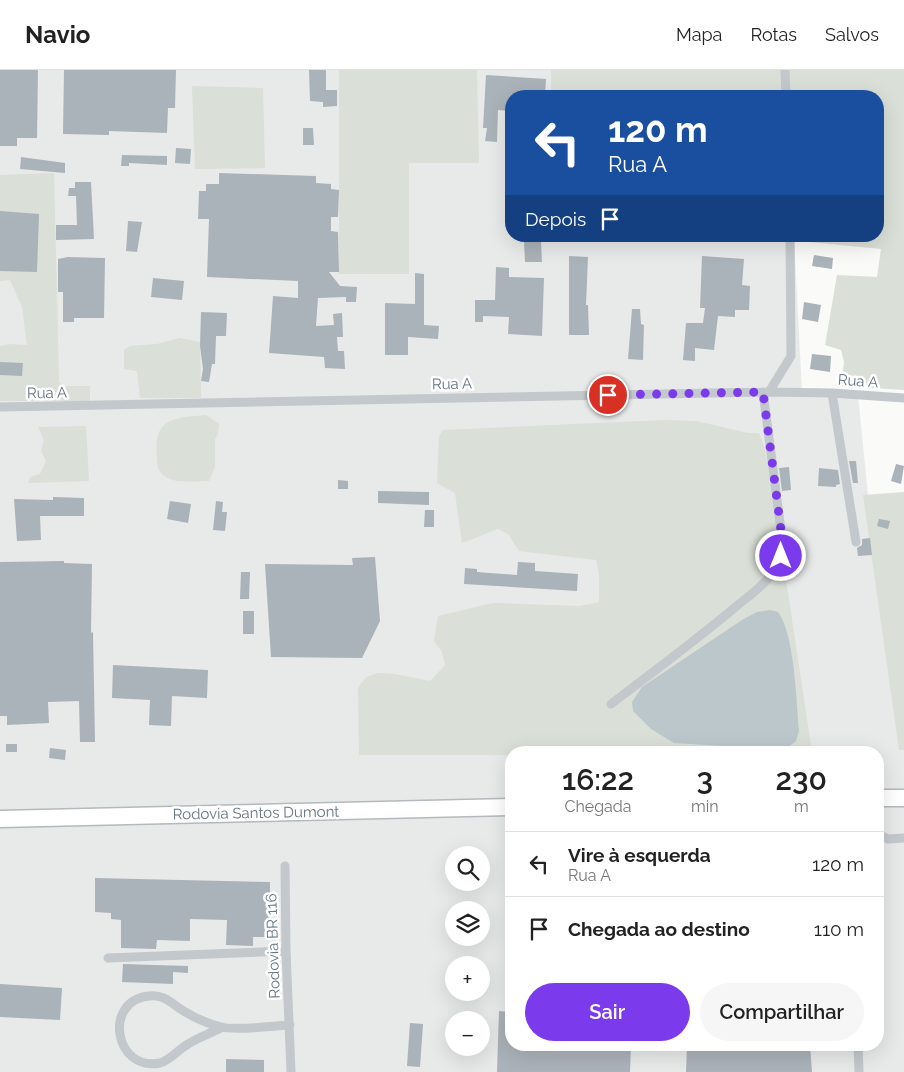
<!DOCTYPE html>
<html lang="pt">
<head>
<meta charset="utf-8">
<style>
  :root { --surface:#fff; --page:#f6f6f6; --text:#222; --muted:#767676; --line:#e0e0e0; --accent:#7c3aed }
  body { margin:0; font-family:Raleway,sans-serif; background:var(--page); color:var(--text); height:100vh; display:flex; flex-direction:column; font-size:19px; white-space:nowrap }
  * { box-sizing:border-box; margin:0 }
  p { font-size:16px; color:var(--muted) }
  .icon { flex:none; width:28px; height:28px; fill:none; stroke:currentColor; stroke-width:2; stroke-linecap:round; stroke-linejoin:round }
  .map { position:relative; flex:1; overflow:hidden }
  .side { position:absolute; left:505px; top:676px; width:379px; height:305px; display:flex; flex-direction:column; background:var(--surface); border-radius:20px; box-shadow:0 5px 20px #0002 }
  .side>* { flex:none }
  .guide { position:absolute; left:505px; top:20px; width:379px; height:152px; border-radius:20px; box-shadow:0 5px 20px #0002; background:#1a4fa0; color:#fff; overflow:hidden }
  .fabs { position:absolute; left:445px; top:776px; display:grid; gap:10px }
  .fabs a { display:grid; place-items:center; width:45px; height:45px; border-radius:50%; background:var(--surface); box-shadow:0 5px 20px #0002; font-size:25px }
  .pin { position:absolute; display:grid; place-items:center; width:42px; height:42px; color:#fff; margin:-21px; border:2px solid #fff; border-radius:50%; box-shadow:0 1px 5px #0007 }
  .me { position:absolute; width:55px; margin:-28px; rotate:0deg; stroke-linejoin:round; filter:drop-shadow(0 0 4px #0008) }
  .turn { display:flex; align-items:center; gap:18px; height:105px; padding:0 20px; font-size:22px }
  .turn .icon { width:65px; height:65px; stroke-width:2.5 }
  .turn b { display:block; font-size:35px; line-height:42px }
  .then { display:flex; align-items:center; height:48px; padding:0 20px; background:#0003; gap:10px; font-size:19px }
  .eta { display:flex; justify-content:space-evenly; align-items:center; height:85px; text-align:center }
  .eta b { font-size:30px; font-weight:600; line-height:35px }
  .button { display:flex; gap:10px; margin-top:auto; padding:10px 20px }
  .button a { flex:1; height:58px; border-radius:30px; background:var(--accent); color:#fff; font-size:20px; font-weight:600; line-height:58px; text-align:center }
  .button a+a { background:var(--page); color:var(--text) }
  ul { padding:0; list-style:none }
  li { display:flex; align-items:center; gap:15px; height:65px; padding:0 20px; border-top:1px solid var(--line) }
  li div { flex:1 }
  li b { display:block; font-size:19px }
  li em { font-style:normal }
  header { display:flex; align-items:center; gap:30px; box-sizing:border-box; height:70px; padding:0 25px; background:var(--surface); border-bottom:1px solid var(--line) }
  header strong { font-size:24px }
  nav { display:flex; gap:28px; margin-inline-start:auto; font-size:18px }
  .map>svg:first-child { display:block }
  .built { fill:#e8e9e9; fill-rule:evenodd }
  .green { fill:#dadfd7 }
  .water { fill:#bbc7cb }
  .building { fill:#aab3b9 }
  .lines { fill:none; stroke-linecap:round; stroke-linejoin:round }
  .highway-casing { stroke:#b4b9bd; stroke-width:19 }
  .street { stroke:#c3c8cc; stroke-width:9 }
  .highway { stroke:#fff; stroke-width:16 }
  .route { stroke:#7c3aed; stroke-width:9; stroke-dasharray:0 16.2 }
  .labels { text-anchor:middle; stroke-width:5; stroke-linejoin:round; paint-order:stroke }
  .street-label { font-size:15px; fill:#657683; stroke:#fff }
</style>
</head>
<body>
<header>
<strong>Navio</strong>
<nav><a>Mapa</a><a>Rotas</a><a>Salvos</a></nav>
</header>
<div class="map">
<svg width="904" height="1002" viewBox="0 0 904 1002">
  <rect width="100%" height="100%" fill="#fafaf8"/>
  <!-- built -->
  <path class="built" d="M0,0H785L787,26H511V166H794L802,322L858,325L877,516L904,517V1002H0ZM511,682H878V975H511ZM454,785H481V812H454ZM454,840H481V868H454ZM454,895H481V922H454ZM454,950H481V978H454Z"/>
  <!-- green -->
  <path class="green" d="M339,0H477L479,93H409V204H339Z
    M551,0H904V320L841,316L844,292L841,280L825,275L837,205L877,207L881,179L799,171L797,166H878V26H551Z
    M192,16L263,18L265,98L195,99Z
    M54,103L59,312L64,316H90V331H0V276L11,274L27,275L22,237L10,210L0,211V105Z
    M180,268L200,272L201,328H140L137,301L124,299V280L130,276L157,274Z
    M206,345L219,354L218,365L215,369V397L209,411C197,411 176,414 166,407C158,403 157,395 157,387C153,348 173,348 206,345Z
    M664,350L696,351L748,363H759L764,376L772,417L812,682H511V685H359L358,618L366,607L378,603L395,604L430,611L445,595L442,582L434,571L438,546L493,533L580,536L599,532V504L596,490L519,481L508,464L498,459L462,473L455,423L437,413L439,366L443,360Z
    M86,356L89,411L28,413L30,407L40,404L46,391L41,381L44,370L38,357Z
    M904,422V680H899L863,425Z"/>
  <!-- water -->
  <path class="water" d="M770,540L778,542C795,565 796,631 799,661L796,671L787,678L773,679L674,673L651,659L633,641L632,632L642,617L742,550L757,542Z"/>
  <!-- building -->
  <path class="building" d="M0,0H38L37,68H17V76H0Z
    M64,0H176L175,38H168L167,63L109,61V65L63,64Z
    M309,0H326V20H337V36L323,37V32L310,31Z
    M486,5L546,9L545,26H511V41L498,40L497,72L485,71L487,58H483Z
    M303,58H313L314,75H303Z
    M176,78L191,79L190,94L175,93Z
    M122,85L167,86V95L129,93V96H121Z
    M21,87L65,93V103L20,99Z
    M219,103L316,106V113L331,114V119L339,120L338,147H331V161L338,162L339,202H329L340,216L357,217L356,232H346V227L318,228L316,256L334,255L333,244L342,243L343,267H337L338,281H344L345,299L325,298L324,287L269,283L273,226L298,228V211L207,207L209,149H198L199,121H206V114H219Z
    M75,112H91L94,169L56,170V155H77L76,126H68L69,118H75Z
    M0,141L39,144L37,202L0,201Z
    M128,151L142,152L137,182L126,181Z
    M524,171H541L542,192H525Z
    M814,185L833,188L832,199L812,196Z
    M569,186L588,187L586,235H588L589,265H569Z
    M702,186L744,189L742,215L750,216L749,240H735V247L718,246L714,280L695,278V291L683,290L686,253H703L705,238H700Z
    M68,187L105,188L104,248H74V252H63V222H58V189Z
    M496,197L509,198V207L544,208L542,266L508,264L509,247L483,246V252H475V230H495Z
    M415,203L424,204V255L439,256L438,269L408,267V285H385V233L415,234Z
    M153,208L184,211L182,230L151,227Z
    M804,232L821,235L818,252L802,249Z
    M632,239H640L641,254L644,255L643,290L628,289Z
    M201,242L227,243L226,266H216L215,294H212L209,312L201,311L203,299L200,276Z
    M812,284L831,286L830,302L810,299Z
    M0,292L23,293L22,306L0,305Z
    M849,391H856L858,413H853Z
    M896,394L904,396L901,414L891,411Z
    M789,397L791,420L782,421L779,398Z
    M819,398L838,400L840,414L836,415V417L818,416Z
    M338,410L348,411V419H338Z
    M378,421L429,422V435L378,433Z
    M53,427L84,428V446H40L41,470L17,471L14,429L53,430Z
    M170,431L191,434L188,453L167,449Z
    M216,431L223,432L222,442H227L225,461L213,460Z
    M425,440H434V457H424Z
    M879,449L890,451L888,459L877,456Z
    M870,468L872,485L858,486L857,478L862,475V469Z
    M375,487L380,551L362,588L271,587L265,494L353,495L352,488Z
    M64,491V493L92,494L91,563L93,562L95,672H80L79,631L48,632L49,653L7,655V646H0V492Z
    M518,492L535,493V501L578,504L577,521L464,514L465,498L477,499V502L517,505Z
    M241,502H250L249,529H240Z
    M243,541H254V564H243Z
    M113,595L208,600L207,628L172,626L171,656L149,655L150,630L112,628Z
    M6,674H17V682H6Z
    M50,678L66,680L65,690L49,688Z
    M95,808L270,812L269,867H253V876L226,875L227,850L190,849V871L157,870L156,879L121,878V850L111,849V843L95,842Z
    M123,894L188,896V903L173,902V914L122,912Z
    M0,914L62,918L60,950L0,947Z
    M499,941L511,942V975H631L630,1002H497Z
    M410,953L423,954L420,997L407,996Z
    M687,975H810L812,1002H686Z
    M226,989L264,990V1002H226Z"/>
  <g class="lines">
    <!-- highway casing -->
    <g class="highway-casing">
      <path id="highway" d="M878,728H904
        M0,749L511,737"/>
    </g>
    <!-- street -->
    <path class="street" d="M785,0L786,26
      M769,322L791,286L790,166
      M832,323L856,472
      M0,337L769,322L832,323L904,328
      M611,634C652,603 692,573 732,540C746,528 764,516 774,501C781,490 783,481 782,468L763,322
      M878,764L888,769L904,768
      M285,796L286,881L291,1002
      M108,888L286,881
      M222,957C210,964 196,968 185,976C176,982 170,990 160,993C114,1002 103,930 149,926C164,924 171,933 182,940C193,947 209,954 221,957C237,961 272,956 290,955
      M858,975L859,1002"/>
    <!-- highway -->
    <use href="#highway" class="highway"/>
  </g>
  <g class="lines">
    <!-- route -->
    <path class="route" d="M608,325L763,322L782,468L781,486"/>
  </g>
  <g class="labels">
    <!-- street labels -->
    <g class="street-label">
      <text transform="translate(858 311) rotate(4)" y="5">Rua A</text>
      <text transform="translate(452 314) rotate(-1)" y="5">Rua A</text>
      <text transform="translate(47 323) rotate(-1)" y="5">Rua A</text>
      <text transform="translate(256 743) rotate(-1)" y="5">Rodovia Santos Dumont</text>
      <text transform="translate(273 876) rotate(-92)" y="5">Rodovia BR 116</text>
    </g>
  </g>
</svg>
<div class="fabs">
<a><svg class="icon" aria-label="search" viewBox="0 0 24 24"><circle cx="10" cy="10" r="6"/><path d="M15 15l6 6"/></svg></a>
<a><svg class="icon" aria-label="layers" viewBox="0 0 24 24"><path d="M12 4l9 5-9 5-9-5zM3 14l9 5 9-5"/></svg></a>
<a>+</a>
<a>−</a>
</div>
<div class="pin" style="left:608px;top:325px;background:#d93025"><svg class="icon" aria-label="arrive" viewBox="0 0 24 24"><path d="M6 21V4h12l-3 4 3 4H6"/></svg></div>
<svg class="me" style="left:781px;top:486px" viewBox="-20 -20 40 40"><circle r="17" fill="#7c3aed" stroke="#fff" stroke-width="3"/><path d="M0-11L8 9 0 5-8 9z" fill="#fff"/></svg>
<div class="guide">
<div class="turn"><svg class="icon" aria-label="left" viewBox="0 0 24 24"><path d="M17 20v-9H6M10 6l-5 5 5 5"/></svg><div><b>120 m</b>Rua A</div></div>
<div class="then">Depois<svg class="icon" aria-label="arrive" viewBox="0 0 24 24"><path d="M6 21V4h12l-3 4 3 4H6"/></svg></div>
</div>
<section class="side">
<div class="eta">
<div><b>16:22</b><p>Chegada</p></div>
<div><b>3</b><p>min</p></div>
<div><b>230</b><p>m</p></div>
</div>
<ul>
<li><svg class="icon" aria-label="left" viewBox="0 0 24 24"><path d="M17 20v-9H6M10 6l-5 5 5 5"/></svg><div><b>Vire à esquerda</b><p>Rua A</p></div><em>120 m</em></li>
<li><svg class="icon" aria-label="arrive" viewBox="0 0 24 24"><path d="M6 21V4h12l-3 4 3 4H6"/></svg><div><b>Chegada ao destino</b></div><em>110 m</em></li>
</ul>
<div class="button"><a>Sair</a><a>Compartilhar</a></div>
</section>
</div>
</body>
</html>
